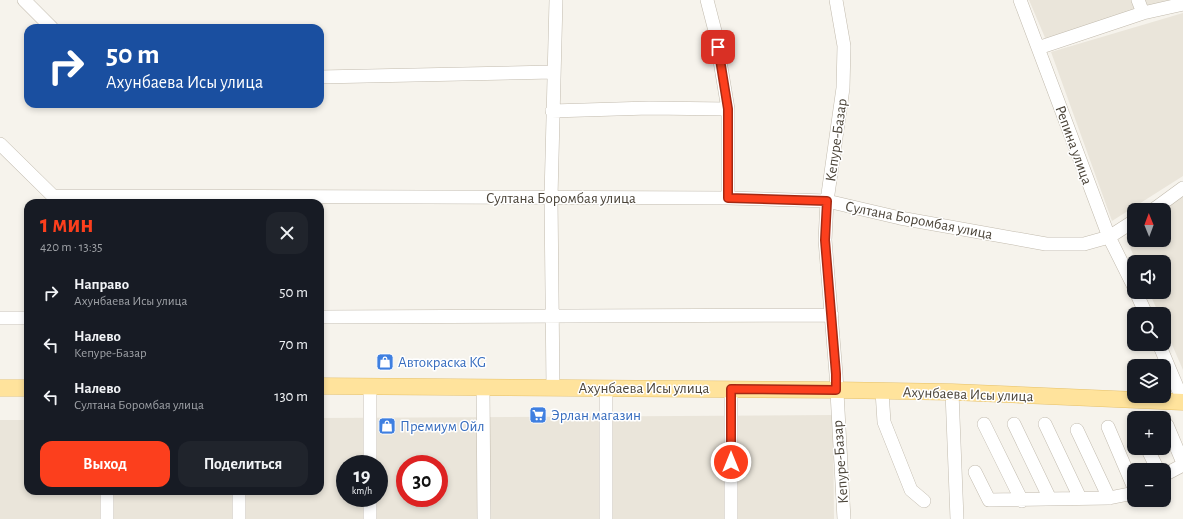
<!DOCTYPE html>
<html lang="ru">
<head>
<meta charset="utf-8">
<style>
  :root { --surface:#171b24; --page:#20242c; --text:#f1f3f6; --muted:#9ea1a6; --accent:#fc3f1d }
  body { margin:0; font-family:"Alegreya Sans",sans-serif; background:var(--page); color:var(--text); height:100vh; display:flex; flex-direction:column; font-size:15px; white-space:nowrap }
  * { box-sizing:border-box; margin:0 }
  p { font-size:13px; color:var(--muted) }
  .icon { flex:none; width:22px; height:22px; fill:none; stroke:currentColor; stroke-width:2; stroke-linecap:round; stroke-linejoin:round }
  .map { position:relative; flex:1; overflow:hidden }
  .sheet { position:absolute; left:24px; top:199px; width:300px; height:296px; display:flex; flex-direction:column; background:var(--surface); border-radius:12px; box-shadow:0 2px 6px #0003 }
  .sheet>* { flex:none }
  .guide { position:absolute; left:24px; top:24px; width:300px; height:84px; border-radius:12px; box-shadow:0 2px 6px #0003; background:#1a4fa0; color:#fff; overflow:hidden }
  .needle { width:26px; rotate:359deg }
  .fabs { position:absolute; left:1127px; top:203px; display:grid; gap:8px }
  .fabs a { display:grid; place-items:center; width:44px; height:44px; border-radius:8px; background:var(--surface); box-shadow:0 2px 6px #0003; font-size:20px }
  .speed { position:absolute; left:336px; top:455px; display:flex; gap:8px; font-size:20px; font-weight:700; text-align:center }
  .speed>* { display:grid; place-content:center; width:52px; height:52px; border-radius:50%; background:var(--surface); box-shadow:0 2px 6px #0003; line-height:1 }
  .speed small { font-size:10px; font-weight:400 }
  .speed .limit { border:6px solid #d22; background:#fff; color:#111 }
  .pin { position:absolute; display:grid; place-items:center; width:34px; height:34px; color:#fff; margin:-17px; border-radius:8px; box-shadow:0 2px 6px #0006 }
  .me { position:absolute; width:44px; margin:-22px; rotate:0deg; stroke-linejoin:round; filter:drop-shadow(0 0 3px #0008) }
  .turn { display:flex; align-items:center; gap:14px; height:84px; padding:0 16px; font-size:18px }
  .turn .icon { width:52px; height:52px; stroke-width:2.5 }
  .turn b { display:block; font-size:28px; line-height:34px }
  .round { display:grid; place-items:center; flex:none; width:42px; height:42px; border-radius:12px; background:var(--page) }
  .head { display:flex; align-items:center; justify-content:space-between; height:68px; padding:0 16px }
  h1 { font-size:24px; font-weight:700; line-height:30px; color:var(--accent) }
  .cta { display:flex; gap:8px; margin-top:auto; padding:8px 16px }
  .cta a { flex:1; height:46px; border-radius:12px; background:var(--accent); color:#fff; font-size:16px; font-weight:700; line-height:46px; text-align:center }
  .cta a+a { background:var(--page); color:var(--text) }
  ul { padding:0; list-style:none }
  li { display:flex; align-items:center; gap:12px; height:52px; padding:0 16px }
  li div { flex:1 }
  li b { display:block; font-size:15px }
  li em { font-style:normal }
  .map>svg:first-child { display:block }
  .residential { fill:#eae5da; fill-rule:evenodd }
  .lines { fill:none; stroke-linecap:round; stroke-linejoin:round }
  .minor-casing { stroke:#c2bbae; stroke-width:14 }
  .major-casing { stroke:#e6c16a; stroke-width:17 }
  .minor { stroke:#fff; stroke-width:13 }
  .major { stroke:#ffe39c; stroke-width:16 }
  .route-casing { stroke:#a42913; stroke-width:10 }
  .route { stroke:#fc3f1d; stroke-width:7 }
  .labels { text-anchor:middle; stroke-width:3; stroke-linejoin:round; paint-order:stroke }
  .street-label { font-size:15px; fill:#4b4439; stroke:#fff }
  .shop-label { font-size:15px; fill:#366cbe; stroke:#fff; text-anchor:start }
</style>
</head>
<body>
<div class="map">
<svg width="1183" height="519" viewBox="0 0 1183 519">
  <rect width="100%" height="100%" fill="#f6f3ec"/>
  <!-- residential -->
  <path class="residential" d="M1029,0H1178L1046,40Z
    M1183,13V176L1112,221L1051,52Z
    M1183,194V370L1164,326V314H1159L1149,292H1164V262H1136L1126,237L1134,231V240H1164V210H1162Z
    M833,415L834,519H0V420H28V491H320V418ZM345,464H379V498H345ZM405,464H439V498H405Z"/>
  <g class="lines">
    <!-- minor casing -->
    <g class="minor-casing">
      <path id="minor" d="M24,0L52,28
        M707,0L715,31L728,109V198
        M836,0L844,46L843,88L827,201L825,240L836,374L844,519
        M1020,0L1109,237L1134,287
        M1138,0L1143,13
        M1038,48L1143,13L1183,4
        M320,77L553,72
        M552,111L649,108L728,109
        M0,144L53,196L728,198L827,201L900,218L1046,244H1084L1109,237L1134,221
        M1153,210L1183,188
        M1136,292L1146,314
        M320,317L832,315
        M0,318H28
        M1159,344L1183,401
        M370,386V464
        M483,387L484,519
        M553,388L551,197L556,0
        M606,388V519
        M882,391L884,422L911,490L924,501
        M952,392L957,519
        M984,424L1022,501
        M1014,424L1050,499
        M1045,424L1080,498
        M1167,425L1183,463
        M1108,427L1134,488
        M1077,430L1109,498
        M1147,448L1158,470
        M975,472L989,500L1109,498L1134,493
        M1164,475L1183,465
        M107,491V519
        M239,519V491
        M370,519V498
        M731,519V389"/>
    </g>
    <!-- major casing -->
    <g class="major-casing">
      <path id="major" d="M320,386L836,390L952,392L1183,402
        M0,388H28"/>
    </g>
    <!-- minor -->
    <use href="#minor" class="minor"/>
    <!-- major -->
    <use href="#major" class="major"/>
  </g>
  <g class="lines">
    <!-- route casing -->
    <g class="route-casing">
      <path id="route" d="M718,47L728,109V198L827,201L825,240L836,374V390L731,389V462"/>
    </g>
    <!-- route -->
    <use href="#route" class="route"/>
  </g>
  <!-- icons -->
  <defs>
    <g id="shop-square" transform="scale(0.9)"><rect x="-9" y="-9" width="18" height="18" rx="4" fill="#3f7fe0" stroke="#fff"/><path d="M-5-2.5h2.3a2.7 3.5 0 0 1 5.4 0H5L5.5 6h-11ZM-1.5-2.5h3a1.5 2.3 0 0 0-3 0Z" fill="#fff"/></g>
    <g id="supermarket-square" transform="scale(0.9)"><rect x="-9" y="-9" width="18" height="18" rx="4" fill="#3f7fe0" stroke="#fff"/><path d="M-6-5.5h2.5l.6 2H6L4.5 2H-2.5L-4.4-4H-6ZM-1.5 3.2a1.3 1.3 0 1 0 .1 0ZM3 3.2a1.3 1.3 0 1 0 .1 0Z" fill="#fff"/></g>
  </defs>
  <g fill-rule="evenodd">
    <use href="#shop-square" x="385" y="362"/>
    <use href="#supermarket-square" x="538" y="415"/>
    <use href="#shop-square" x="387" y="426"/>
  </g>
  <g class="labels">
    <!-- street labels -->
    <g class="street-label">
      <text transform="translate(836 140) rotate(-82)" y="5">Кепуре-Базар</text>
      <text transform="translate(1074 145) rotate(70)" y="5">Репина улица</text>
      <text x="561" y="203">Султана Боромбая улица</text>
      <text transform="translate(919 220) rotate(11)" y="5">Султана Боромбая улица</text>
      <text x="644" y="393">Ахунбаева Исы улица</text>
      <text transform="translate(968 394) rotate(2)" y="5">Ахунбаева Исы улица</text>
      <text transform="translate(840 462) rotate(-94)" y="5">Кепуре-Базар</text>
    </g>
    <!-- shop labels -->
    <g class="shop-label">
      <text x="398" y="367">Автокраска KG</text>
      <text x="551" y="420">Эрлан магазин</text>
      <text x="400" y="431">Премиум Ойл</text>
    </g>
  </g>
</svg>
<div class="fabs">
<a><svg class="needle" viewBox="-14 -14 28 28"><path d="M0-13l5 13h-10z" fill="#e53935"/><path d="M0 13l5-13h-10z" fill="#9ea1a6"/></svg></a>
<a><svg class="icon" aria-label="sound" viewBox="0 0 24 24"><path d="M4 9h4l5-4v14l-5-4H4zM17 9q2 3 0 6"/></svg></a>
<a><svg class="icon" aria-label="search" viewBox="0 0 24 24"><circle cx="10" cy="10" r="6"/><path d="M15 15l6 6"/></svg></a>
<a><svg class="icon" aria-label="layers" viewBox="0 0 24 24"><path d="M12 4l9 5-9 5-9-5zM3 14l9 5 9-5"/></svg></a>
<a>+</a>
<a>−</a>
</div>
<div class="speed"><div>19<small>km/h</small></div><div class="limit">30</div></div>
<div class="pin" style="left:718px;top:47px;background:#d93025"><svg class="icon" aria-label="arrive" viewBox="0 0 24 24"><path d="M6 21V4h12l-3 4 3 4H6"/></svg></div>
<svg class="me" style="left:731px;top:462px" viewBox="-20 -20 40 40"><circle r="17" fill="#fc3f1d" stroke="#fff" stroke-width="3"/><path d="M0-11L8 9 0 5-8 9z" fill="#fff"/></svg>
<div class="guide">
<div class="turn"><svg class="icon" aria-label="right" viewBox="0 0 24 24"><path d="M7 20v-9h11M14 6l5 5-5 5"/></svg><div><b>50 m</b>Ахунбаева Исы улица</div></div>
</div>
<section class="sheet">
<div class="head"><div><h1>1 мин</h1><p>420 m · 13:35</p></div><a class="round"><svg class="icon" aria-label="close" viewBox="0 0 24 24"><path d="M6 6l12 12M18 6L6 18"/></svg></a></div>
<ul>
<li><svg class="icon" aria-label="right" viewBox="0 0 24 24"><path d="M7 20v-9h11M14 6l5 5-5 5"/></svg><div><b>Направо</b><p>Ахунбаева Исы улица</p></div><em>50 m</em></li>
<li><svg class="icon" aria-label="left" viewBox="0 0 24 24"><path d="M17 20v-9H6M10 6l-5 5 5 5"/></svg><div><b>Налево</b><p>Кепуре-Базар</p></div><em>70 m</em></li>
<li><svg class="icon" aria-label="left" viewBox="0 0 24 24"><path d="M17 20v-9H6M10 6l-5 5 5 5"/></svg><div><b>Налево</b><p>Султана Боромбая улица</p></div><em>130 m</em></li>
</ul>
<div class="cta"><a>Выход</a><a>Поделиться</a></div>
</section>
</div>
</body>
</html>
